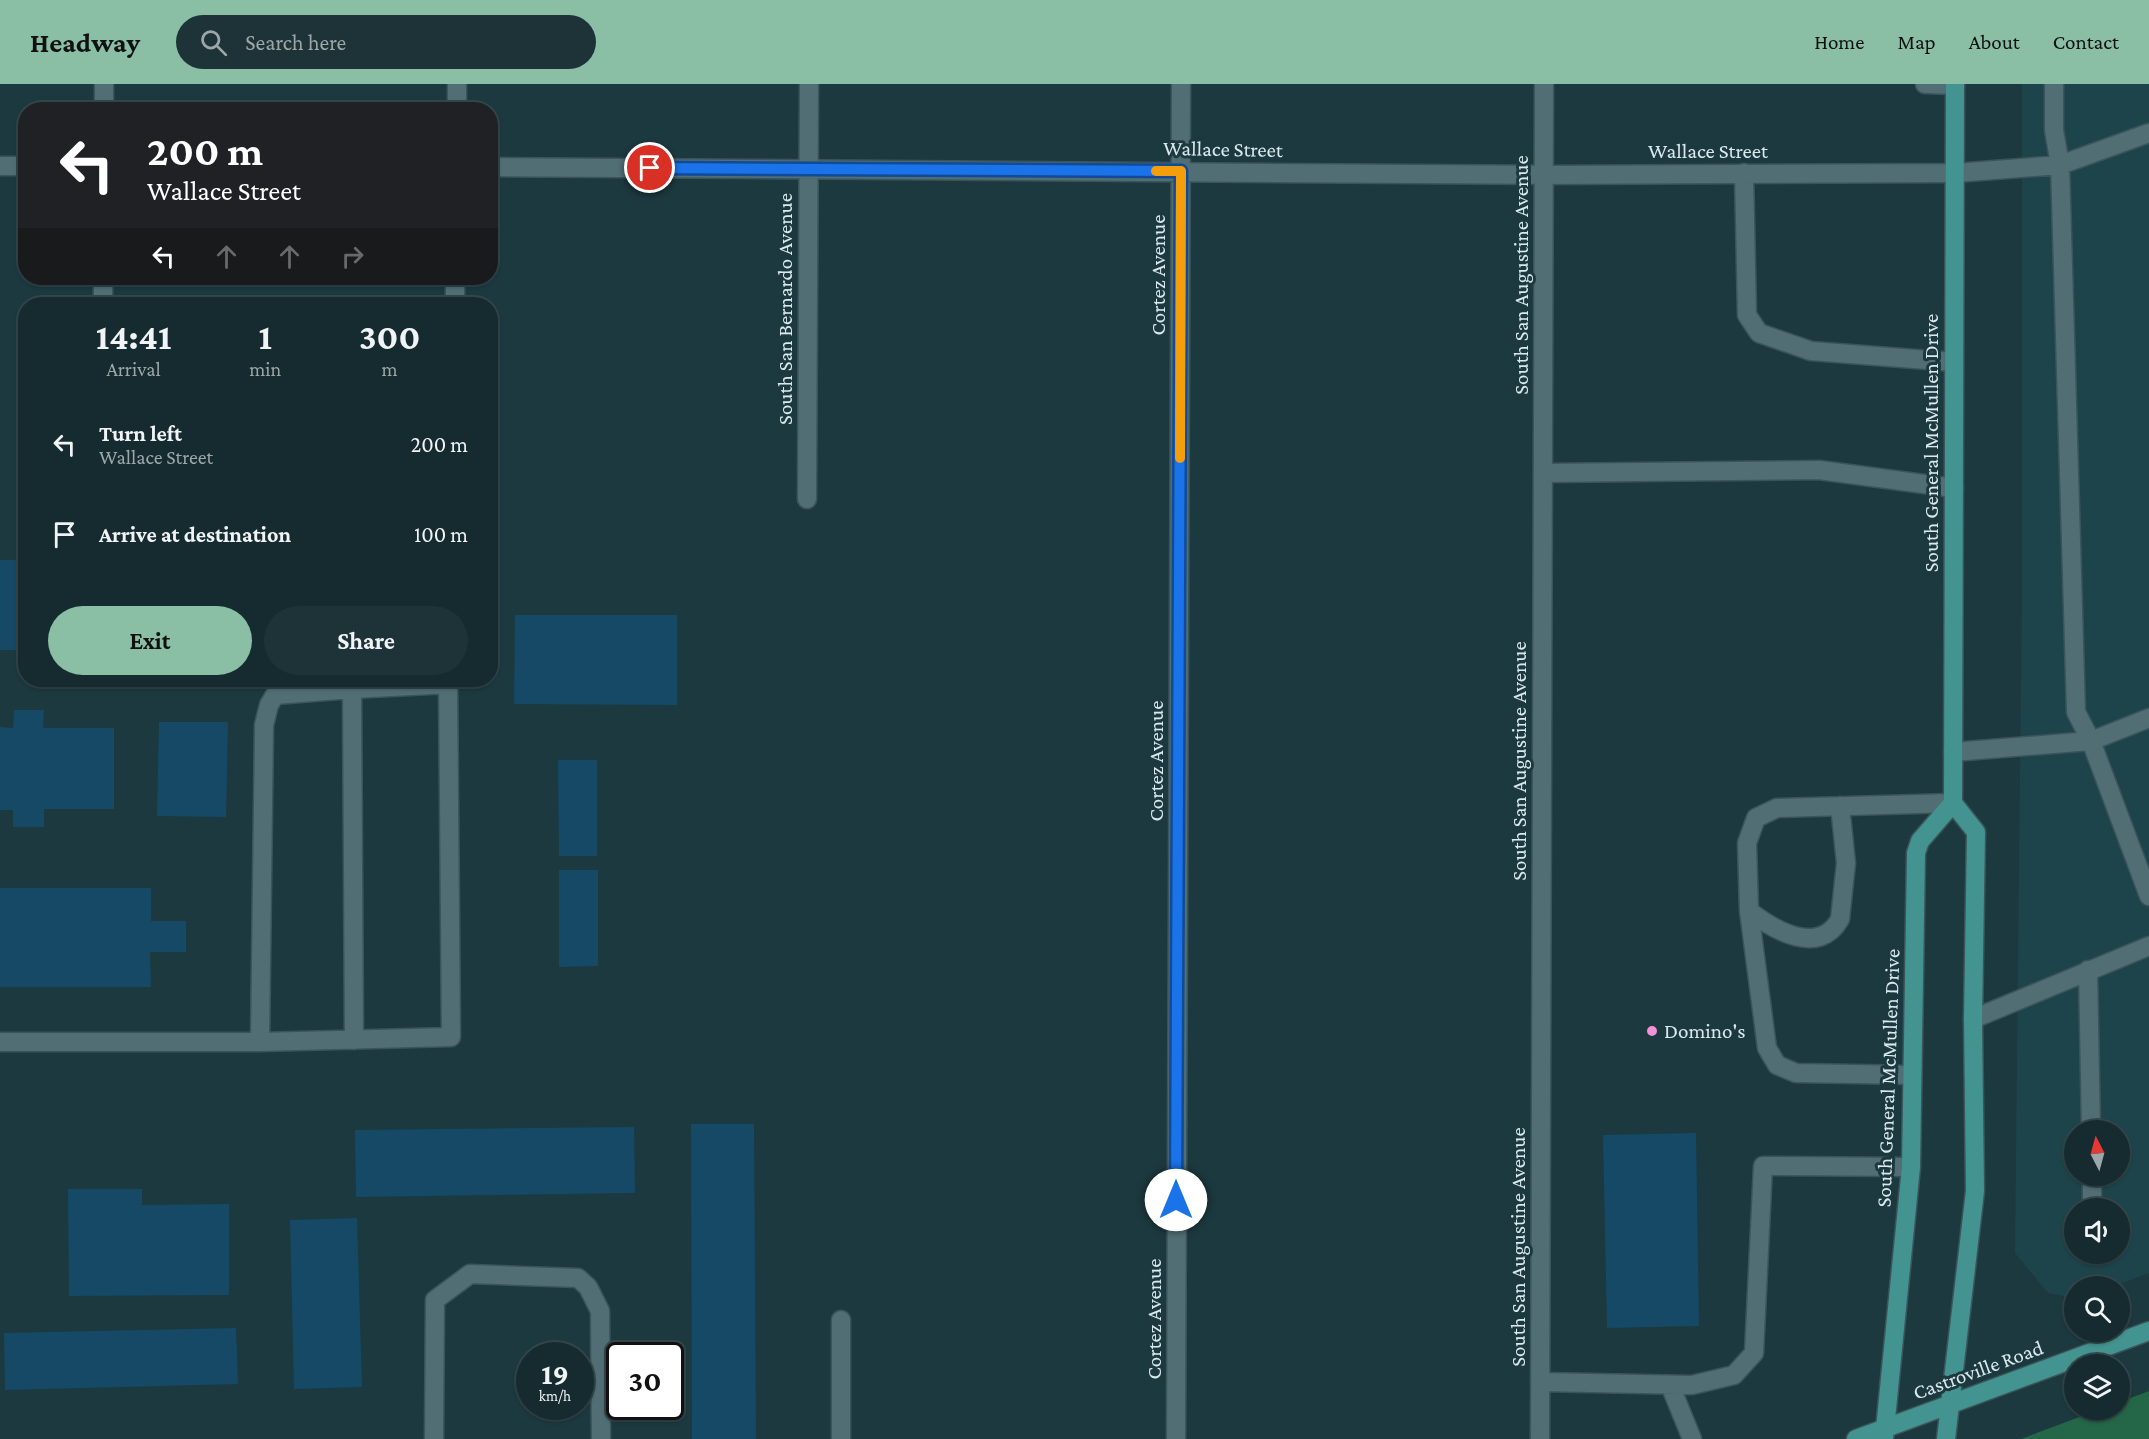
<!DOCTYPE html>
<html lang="en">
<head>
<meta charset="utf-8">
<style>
  :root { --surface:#152b2f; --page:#1e3337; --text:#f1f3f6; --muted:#9da7aa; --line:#34474b; --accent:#8abfa5 }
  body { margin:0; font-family:"Crimson Pro",serif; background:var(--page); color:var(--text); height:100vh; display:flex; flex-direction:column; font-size:22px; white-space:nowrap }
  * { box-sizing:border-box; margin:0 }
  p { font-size:20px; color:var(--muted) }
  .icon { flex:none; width:33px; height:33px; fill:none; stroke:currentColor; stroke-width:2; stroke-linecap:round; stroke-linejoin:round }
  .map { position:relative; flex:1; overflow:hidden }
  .details { position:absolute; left:18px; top:213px; width:480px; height:390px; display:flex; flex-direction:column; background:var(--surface); border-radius:24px; box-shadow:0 2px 4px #0004,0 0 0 2px var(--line) }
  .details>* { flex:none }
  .top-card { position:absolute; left:18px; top:18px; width:480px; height:183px; border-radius:24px; box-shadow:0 2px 4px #0004,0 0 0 2px var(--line); background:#202124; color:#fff; overflow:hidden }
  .needle { width:39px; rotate:354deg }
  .buttons { position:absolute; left:2064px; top:1036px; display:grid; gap:12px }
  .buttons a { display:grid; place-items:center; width:66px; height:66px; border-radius:50%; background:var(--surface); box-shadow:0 2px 4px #0004,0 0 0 2px var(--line); font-size:30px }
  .speed { position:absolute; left:516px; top:1258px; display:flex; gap:12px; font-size:30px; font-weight:700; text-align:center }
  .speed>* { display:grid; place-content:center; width:78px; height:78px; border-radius:50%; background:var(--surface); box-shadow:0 2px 4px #0004,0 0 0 2px var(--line); line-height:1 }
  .speed small { font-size:15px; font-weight:400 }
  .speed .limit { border:3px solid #111; border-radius:9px; background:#fff; color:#111 }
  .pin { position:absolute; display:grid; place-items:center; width:51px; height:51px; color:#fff; margin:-26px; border:3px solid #fff; border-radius:50%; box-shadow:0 2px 6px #0007 }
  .me { position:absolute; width:66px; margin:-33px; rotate:0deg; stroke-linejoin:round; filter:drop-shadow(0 0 4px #0008) }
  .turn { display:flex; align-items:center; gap:21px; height:126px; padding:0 30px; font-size:27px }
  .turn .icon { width:78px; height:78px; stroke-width:2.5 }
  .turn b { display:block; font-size:42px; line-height:51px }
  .lanes { display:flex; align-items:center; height:57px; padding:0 30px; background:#0003; justify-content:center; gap:30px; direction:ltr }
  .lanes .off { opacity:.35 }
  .eta { display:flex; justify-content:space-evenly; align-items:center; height:102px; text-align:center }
  .eta b { font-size:36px; font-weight:700; line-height:42px }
  .cta { display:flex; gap:12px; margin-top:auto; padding:12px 30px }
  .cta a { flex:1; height:69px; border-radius:36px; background:var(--accent); color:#111; font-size:24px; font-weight:700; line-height:69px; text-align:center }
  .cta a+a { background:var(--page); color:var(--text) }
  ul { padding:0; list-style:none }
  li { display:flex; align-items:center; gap:18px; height:90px; padding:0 30px }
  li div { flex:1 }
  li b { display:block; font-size:22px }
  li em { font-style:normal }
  header { display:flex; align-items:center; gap:36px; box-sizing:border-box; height:84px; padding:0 30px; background:var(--accent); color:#111 }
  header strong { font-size:28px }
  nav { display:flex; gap:33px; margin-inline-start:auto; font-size:21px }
  .search { width:420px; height:54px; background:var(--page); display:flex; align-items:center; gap:15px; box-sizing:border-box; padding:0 21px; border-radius:33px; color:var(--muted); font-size:22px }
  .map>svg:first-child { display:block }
  .built { fill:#1d444b; fill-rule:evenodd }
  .green { fill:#246648 }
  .building { fill:#154966 }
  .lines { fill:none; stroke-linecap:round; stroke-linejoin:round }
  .minor-casing { stroke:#3b545a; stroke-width:21 }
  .major-casing { stroke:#3b545a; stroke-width:21 }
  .minor { stroke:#506e74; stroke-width:18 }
  .major { stroke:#439390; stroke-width:18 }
  .route-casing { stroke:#114b97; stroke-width:15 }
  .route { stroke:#1a73e8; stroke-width:10 }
  .slow { stroke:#f59e0b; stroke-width:10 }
  .poi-dot { fill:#f391d6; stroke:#1c393f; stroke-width:2 }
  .labels { text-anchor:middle; stroke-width:6; stroke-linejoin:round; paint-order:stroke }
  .street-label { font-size:21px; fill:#d9e9ed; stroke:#1c393f }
  .poi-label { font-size:21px; fill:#d9e9ed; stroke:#1c393f; text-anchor:start }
</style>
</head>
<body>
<header>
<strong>Headway</strong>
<div class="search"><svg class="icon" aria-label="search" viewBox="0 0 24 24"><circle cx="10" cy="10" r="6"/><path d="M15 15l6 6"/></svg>Search here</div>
<nav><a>Home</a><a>Map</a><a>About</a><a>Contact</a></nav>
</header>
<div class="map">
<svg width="2149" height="1355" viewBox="0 0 2149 1355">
  <rect width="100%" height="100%" fill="#1c393f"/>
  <!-- built -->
  <path class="built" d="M2022,0H2149V1189L2112,1203H2074V1214L2048,1209L2015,1169L2022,503ZM2074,1047H2120V1092H2074ZM2074,1125H2120V1170H2074Z"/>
  <!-- green -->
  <path class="green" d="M2149,1307V1355H2021L2098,1326H2120V1318Z"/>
  <!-- building -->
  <path class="building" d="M0,476H26V566H0Z
    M515,531H677V621L514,620Z
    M14,626H44L43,644H114V725H44V743H13V726H0V643L13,644Z
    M159,638H228L226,733L157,732Z
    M558,676H597V772H559Z
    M559,786H598V882L559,883Z
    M0,804H151V837H186V868H150L151,903H0Z
    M691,1040H754L756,1355H692Z
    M634,1043L635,1109L356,1113L355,1046Z
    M1696,1049L1699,1242L1607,1244L1603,1051Z
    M68,1105H142V1121L229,1120V1211L69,1212Z
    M357,1134L362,1303L294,1305L290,1136Z
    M236,1244L238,1300L5,1306L4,1249Z"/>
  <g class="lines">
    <!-- minor casing -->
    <g class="minor-casing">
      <path id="minor" d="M1925,0L1955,1
        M2054,0V46L2060,81L2076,628L2091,657L2149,812
        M104,26V0
        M457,26V0
        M0,82H26
        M490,83L1544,91L1955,89L2060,81L2149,49
        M1744,89L1747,231L1759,249L1811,267L1954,278
        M103,220V194
        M455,220V194
        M1543,389L1819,386L1954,404
        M807,415L809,0
        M1953,668L2091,657L2149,634
        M1749,827C1774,846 1819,873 1840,835L1846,779L1840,722
        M2088,886L2091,1047
        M1973,935L2149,862
        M354,956L352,605L449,600
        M0,958H260L451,953L448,596
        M260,958L264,641L269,621L275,611L352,605
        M1912,991L1796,989L1777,981L1767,964L1749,827L1747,759L1756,734L1777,724L1953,719
        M2092,1092V1125
        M841,1236V1355
        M1540,1298L1692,1301L1734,1291L1754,1269L1763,1082L1911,1083
        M1670,1301L1692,1355
        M434,1355L435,1216L470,1190L578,1194L588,1203L600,1227L601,1355
        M1176,1355L1181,0
        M1540,1355L1544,0"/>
    </g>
    <!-- major casing -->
    <g class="major-casing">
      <path id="major" d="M1856,1355L2149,1247
        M1884,1355L1911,1083L1916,769L1920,757L1953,719
        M1946,1355L1975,1107L1973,935L1976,748L1953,719L1955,0"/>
    </g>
    <!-- minor -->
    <use href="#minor" class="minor"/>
    <!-- major -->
    <use href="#major" class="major"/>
  </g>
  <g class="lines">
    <!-- route casing -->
    <g class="route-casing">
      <path id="route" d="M650,84L1181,87L1176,1116"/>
    </g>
    <!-- route -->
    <use href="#route" class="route"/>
    <!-- slow -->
    <path class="slow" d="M1156,87H1181L1180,374"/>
  </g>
  <!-- markers -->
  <circle class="poi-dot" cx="1652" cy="947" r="6"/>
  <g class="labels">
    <!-- street labels -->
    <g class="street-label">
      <text transform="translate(1223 65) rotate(1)" y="7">Wallace Street</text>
      <text x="1708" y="74">Wallace Street</text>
      <text transform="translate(1158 191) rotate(-90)" y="7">Cortez Avenue</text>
      <text transform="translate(1521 191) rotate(-90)" y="7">South San Augustine Avenue</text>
      <text transform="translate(785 225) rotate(-90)" y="7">South San Bernardo Avenue</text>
      <text transform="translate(1931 359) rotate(-90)" y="7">South General McMullen Drive</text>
      <text transform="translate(1156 677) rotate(-90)" y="7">Cortez Avenue</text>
      <text transform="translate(1519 677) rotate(-90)" y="7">South San Augustine Avenue</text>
      <text transform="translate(1888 994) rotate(-88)" y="7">South General McMullen Drive</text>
      <text transform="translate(1518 1163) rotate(-90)" y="7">South San Augustine Avenue</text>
      <text transform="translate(1154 1235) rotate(-90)" y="7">Cortez Avenue</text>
      <text transform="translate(1978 1286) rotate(-20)" y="7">Castroville Road</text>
    </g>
    <!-- poi labels -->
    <g class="poi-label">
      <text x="1664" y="954">Domino's</text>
    </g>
  </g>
</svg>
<div class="buttons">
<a><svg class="needle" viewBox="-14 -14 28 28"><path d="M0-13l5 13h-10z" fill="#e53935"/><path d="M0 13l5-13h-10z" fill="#9da7aa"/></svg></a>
<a><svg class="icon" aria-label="sound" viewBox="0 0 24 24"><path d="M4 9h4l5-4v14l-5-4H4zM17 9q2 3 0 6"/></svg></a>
<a><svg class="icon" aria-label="search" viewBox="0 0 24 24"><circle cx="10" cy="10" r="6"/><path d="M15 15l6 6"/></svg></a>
<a><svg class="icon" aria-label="layers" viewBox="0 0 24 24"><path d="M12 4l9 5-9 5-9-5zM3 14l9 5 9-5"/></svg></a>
</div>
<div class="speed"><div>19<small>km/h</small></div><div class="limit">30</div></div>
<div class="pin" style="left:650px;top:84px;background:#d93025"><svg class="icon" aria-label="arrive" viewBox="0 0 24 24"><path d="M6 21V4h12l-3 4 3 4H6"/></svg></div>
<svg class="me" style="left:1176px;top:1116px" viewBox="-20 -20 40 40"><circle r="19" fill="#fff"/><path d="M0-13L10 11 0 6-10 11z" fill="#1a73e8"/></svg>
<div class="top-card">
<div class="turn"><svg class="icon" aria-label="left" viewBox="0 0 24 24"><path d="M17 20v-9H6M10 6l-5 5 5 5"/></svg><div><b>200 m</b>Wallace Street</div></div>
<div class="lanes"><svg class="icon" aria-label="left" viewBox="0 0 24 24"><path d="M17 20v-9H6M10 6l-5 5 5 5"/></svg><svg class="icon off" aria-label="ahead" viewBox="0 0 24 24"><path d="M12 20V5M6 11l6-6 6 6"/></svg><svg class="icon off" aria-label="ahead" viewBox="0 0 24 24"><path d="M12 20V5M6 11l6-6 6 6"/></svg><svg class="icon off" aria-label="right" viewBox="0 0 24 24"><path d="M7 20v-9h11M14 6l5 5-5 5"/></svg></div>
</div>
<section class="details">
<div class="eta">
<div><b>14:41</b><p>Arrival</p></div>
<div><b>1</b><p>min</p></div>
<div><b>300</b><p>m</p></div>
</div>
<ul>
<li><svg class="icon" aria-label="left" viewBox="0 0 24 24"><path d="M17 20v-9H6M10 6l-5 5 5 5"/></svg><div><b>Turn left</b><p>Wallace Street</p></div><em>200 m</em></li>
<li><svg class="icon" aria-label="arrive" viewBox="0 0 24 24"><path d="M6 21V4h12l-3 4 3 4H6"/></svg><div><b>Arrive at destination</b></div><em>100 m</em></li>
</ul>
<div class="cta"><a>Exit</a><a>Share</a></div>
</section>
</div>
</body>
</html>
